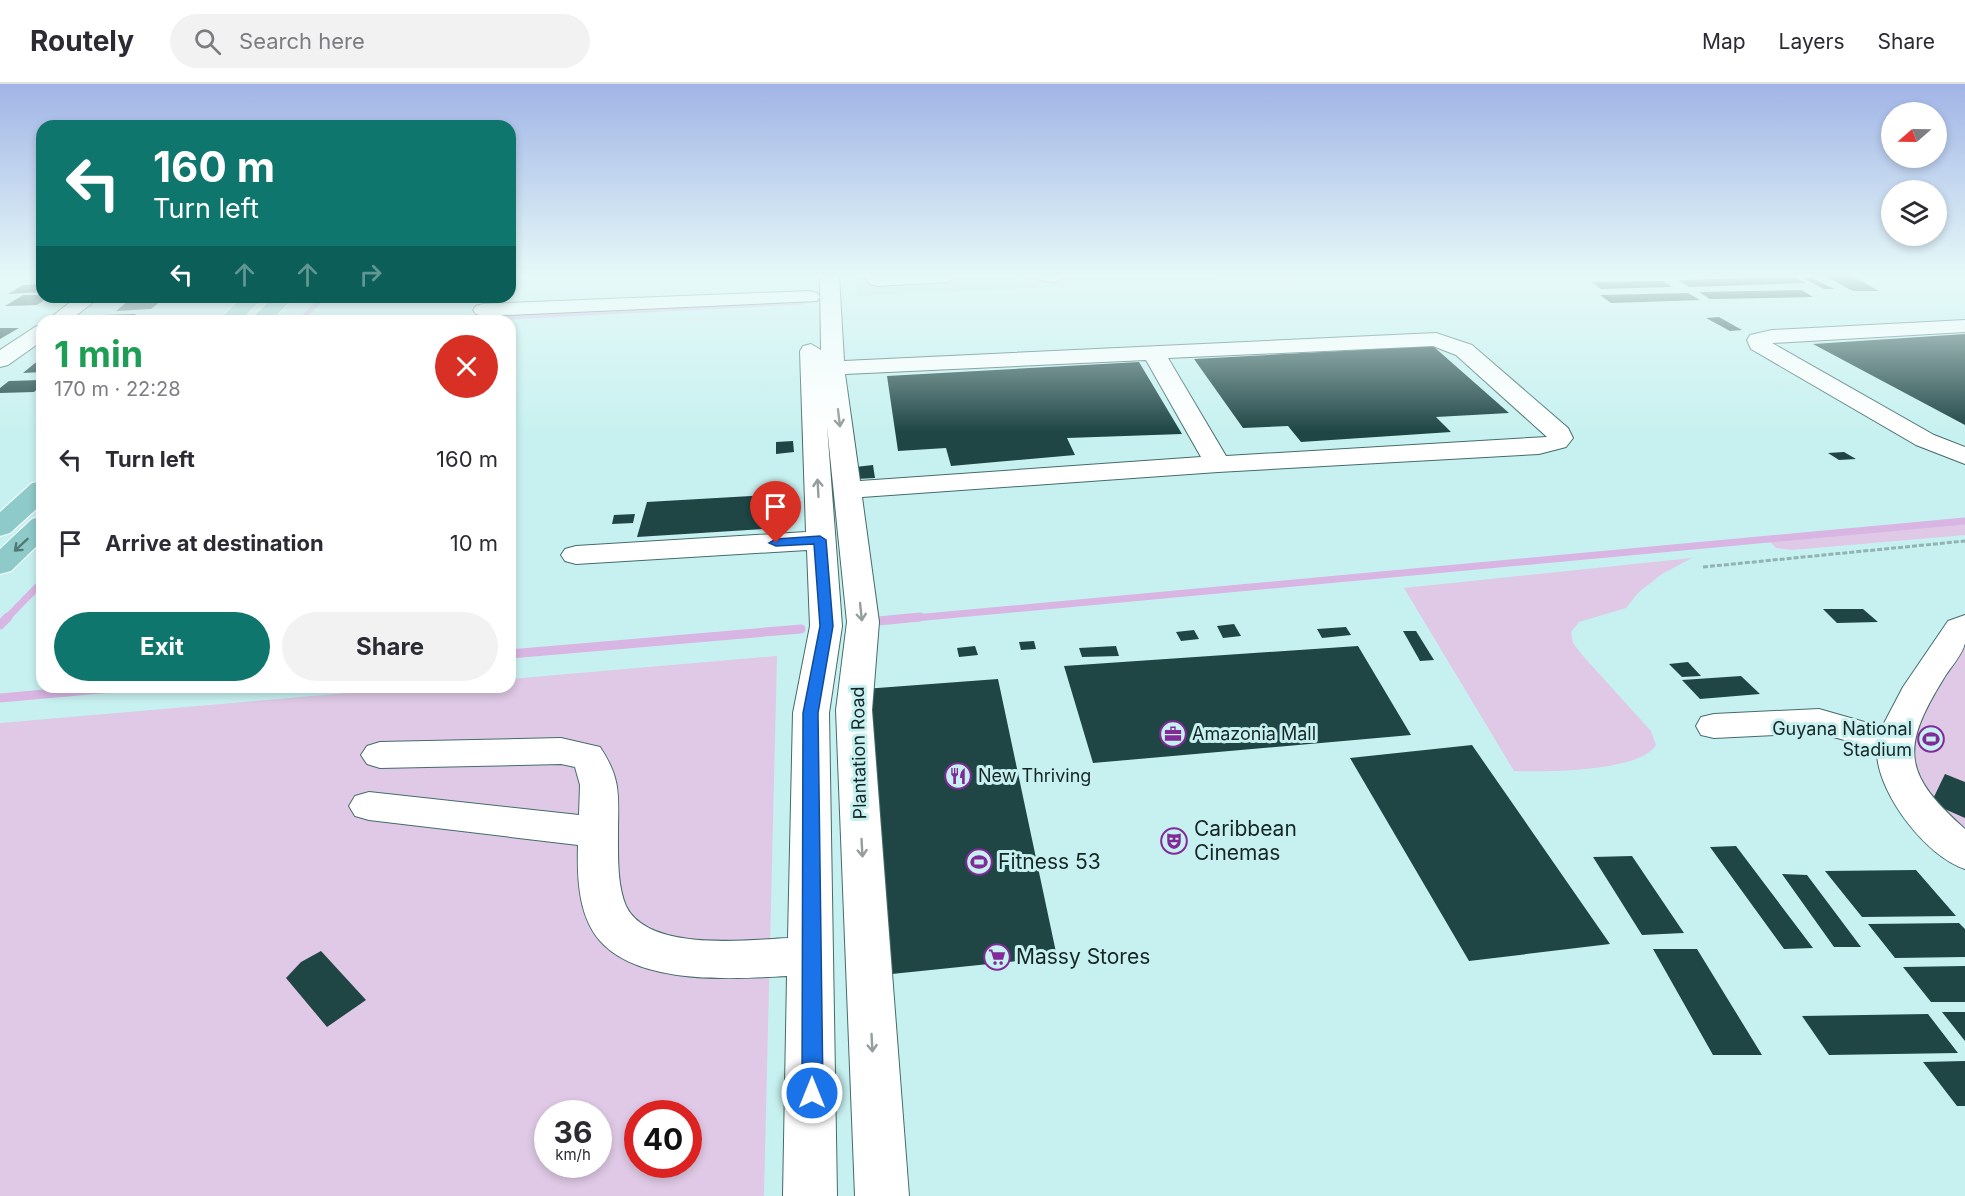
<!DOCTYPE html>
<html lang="en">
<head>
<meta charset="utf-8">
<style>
  :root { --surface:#fff; --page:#f2f2f3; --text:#2b2b33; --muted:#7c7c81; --line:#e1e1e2; --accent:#0f766e }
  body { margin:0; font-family:Inter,sans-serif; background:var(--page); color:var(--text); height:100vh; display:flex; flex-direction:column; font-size:22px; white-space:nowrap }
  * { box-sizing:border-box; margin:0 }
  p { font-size:20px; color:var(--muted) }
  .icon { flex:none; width:33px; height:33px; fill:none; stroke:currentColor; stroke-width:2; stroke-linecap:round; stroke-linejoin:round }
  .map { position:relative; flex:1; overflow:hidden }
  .panel { position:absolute; left:36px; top:231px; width:480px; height:378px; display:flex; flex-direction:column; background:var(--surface); border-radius:18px; box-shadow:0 3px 9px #0003 }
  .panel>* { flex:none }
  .top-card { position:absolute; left:36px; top:36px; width:480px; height:183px; border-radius:18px; box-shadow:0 3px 9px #0003; background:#0f766e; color:#fff; overflow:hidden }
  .needle { width:39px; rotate:250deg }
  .controls { position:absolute; left:1881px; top:18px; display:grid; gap:12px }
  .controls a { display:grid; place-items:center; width:66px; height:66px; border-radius:50%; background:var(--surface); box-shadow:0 3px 9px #0003; font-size:30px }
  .speed { position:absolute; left:534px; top:1016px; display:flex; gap:12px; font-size:30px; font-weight:700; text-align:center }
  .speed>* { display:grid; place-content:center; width:78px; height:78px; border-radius:50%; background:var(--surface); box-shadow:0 3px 9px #0003; line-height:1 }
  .speed small { font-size:15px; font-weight:400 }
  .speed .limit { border:9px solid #d22; background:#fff; color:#111 }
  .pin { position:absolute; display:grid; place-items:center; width:51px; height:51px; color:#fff; margin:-62px -26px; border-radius:50% 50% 50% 0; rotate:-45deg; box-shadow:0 0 6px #0007 }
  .pin .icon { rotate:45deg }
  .me { position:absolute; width:66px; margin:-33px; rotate:0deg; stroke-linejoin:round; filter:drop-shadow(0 0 4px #0008) }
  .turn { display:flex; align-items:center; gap:21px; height:126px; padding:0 18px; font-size:27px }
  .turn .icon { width:78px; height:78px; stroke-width:2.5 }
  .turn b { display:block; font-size:42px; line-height:51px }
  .lanes { display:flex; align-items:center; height:57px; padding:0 18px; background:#0003; justify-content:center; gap:30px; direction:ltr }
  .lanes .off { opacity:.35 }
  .round { display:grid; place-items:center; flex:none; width:63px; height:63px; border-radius:32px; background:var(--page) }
  .head { display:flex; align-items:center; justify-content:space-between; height:102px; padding:0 18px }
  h1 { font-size:36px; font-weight:700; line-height:45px; color:#1e9e55 }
  .primary-button { display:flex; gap:12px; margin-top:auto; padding:12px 18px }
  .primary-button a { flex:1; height:69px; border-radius:36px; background:var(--accent); color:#fff; font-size:24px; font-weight:700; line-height:69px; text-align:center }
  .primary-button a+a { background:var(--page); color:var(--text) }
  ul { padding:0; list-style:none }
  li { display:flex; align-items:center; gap:18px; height:84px; padding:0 18px }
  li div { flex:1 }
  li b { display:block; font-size:22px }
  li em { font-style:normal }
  header { display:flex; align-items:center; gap:36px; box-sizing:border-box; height:84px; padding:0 30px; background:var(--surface); border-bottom:2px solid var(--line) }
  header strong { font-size:28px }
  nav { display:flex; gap:33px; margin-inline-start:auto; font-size:21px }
  .search { width:420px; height:54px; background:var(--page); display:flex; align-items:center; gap:15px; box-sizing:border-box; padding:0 21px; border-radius:33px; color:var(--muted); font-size:22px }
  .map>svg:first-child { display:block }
  .built { fill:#b2e4e3 }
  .green { fill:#dfc9e6; fill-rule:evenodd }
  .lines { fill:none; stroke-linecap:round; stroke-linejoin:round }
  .stream-far2 { stroke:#d8b5e3; stroke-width:5 }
  .stream-far1 { stroke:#d8b5e3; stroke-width:7 }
  .stream { stroke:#d8b5e3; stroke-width:9 }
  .building { fill:#1f4545 }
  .minor-casing { stroke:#456b6b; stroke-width:2 }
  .major-casing { stroke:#fff; stroke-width:2 }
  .path { stroke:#91b3b2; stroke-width:3; stroke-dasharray:5 2; stroke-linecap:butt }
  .minor { fill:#fff; fill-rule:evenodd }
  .major { fill:#8fcaca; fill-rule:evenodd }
  .oneway { stroke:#969d9d }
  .oneway2 { stroke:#527878 }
  .route { fill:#1a73e8; stroke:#114b97; stroke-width:1.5 }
  .labels { text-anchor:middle; stroke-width:6; stroke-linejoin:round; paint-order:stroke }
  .poi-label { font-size:18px; fill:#162626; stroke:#c7f1f0; text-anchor:start }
  .street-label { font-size:18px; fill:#162626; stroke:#c7f1f0 }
  .near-poi-label { font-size:21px; fill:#162626; stroke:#c7f1f0; text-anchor:start }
</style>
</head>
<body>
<header>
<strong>Routely</strong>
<div class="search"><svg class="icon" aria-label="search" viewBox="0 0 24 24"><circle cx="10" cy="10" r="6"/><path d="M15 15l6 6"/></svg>Search here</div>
<nav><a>Map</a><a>Layers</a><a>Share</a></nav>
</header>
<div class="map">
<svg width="1965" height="1112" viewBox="0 0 1965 1112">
  <rect width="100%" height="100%" fill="#c7f1f0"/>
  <!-- built -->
  <path class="built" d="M855,192H1297L857,212Z"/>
  <!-- green -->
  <path class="green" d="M1965,434V451L1792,466L1776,464L1768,456L1943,439Z
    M1692,474L1662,490L1639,508L1626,524L1579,538L1571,548L1573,559L1583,572L1651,647L1656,661C1640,688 1544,688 1514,687L1404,504Z
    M1965,541V769L1918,722L1899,646Z
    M777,572L764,1112H0V639L418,603H510V595ZM548,1029H598V1080H548ZM638,1029H688V1080H638Z"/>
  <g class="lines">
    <!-- stream-far2 -->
    <path class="stream-far2" d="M300,237L323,213
      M427,237L804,218"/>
    <!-- stream-far1 -->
    <path class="stream-far1" d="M6,535L42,498
      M904,535L1965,437"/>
    <!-- stream -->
    <path class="stream" d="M878,537L920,533
      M0,541L8,533
      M510,570L801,545
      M0,614L123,603"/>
  </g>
  <!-- building -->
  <path class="building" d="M1825,192H1852L1879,207H1853Z
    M1794,193L1806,199L1689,203L1678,196Z
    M1803,194H1812L1834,205H1824Z
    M1663,197L1672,203L1601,205L1592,198Z
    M42,200V208L8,210L23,201Z
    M1801,206L1813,213L1710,215L1699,208Z
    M1688,209L1700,216L1611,219L1600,211Z
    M23,211H42V213H49L37,221L5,222Z
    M162,216L151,225L116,227L128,217Z
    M136,230L126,237H93L101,231Z
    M1719,233L1742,246L1730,247L1706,234Z
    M0,244H19L0,255Z
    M1965,250V341L1813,260Z
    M1433,262L1509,329L1436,333L1451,348L1301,358L1288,342L1243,344L1194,275Z
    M1139,278L1182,350L1067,354L1075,371L951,382L946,364L898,367L887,292Z
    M35,279H42V288L23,289Z
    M42,296V301L34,308L0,309V304L9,297Z
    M793,357L794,368L776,370V358Z
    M1844,368L1856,375L1839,376L1828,369Z
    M873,381L875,394L857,395L855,383Z
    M768,411L765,445L637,453L647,418Z
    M635,430L633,439L612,440L614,431Z
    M1823,525H1863L1878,538L1837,539Z
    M1234,540L1241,552L1223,554L1217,542Z
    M1346,543L1351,551L1322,554L1317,545Z
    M1194,546L1199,555L1181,557L1176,548Z
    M1403,547H1416L1434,576L1420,577Z
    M1034,557L1036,565L1021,566L1019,558Z
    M975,562L978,571L959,573L957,564Z
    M1116,562L1119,572L1082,573L1079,564Z
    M1358,562L1411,651L1093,679L1064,582Z
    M1688,578L1701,592L1682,593L1669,580Z
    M1741,592L1760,610L1700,615L1682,596Z
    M998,595L1057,873L882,891L864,605Z
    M1472,661L1610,860L1469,877L1350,674Z
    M1945,690L1965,698V734L1931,719Z
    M1736,762L1813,864L1784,865L1710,763Z
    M1632,772L1684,849L1642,851L1593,773Z
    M1916,786L1956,832L1862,833L1825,787Z
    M1782,790L1807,791L1861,863H1834Z
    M1959,839L1965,845V873L1895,874L1868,840Z
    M1653,865H1697L1762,971H1713Z
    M321,867L366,916L327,943L286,894L301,878Z
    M1965,882V918H1931L1903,883Z
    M1942,928H1965V957Z
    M1928,930L1958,969L1829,971L1802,932Z
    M1965,977V1022H1957L1923,978Z"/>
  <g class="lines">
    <!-- minor casing -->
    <g class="minor-casing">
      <path id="minor" d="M820,192H839L844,277L1436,249L1472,261L1568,344L1573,354L1566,363L1539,370L1218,388L862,413L879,538L872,626L909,1112H855L836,626L847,538L827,342L842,542L829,629L837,1112H783L787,892C735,895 645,901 604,861C578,836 577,794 578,761L369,736L355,732L349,722L355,712L369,708L579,731L580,701L575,683L561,680L380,684L367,680L361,671L367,662L380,658L561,654L600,663C622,696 618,712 618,749C618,772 617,801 626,822C648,868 746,856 788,854L793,629L810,542L807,466L576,480L565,477L561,471L565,465L576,462L806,448L800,267L803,262L811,260L821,266ZM1433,262L1456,271L1547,353L1226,372L1168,274ZM1146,276L1201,373L860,397L845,290Z
        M863,192H957L948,198L877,202L870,200Z
        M1037,192H1065L1056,198L1039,196Z
        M810,207L817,209L820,213L817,217L483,232L476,230L473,226L476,222L483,220Z
        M77,213H100L69,237H46Z
        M1965,236V248L1772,259L1934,351L1965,363V380L1916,361L1751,265L1747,256L1750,251L1772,246Z
        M42,241V257L8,281L0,283V266L35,243Z
        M1965,531C1965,540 1965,550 1965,559C1963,570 1950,584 1944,594C1900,665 1903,690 1965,745V785C1926,772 1880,712 1877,671L1848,657L1819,649L1714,654L1701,651L1696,642L1701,633L1714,630L1819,625L1882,643L1903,603L1948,537Z"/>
    </g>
    <!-- major casing -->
    <g class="major-casing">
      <path id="major" d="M242,213H264L240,237H218Z
        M273,213H294L271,237H249Z
        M42,397V420L10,449L0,452V428L32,399Z
        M42,432V457L11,487L0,490V465L32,435Z"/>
    </g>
    <!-- path -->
    <path class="path" d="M1703,483L1965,457"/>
    <!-- minor -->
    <use href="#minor" class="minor"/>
    <!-- major -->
    <use href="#major" class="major"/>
  </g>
  <!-- one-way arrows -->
  <defs><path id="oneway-shaft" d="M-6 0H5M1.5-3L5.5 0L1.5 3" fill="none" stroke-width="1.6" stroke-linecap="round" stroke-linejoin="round" transform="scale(1.5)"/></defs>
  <g class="oneway">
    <use href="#oneway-shaft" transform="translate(839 334) rotate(83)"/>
    <use href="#oneway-shaft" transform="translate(818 404) rotate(-93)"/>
    <use href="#oneway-shaft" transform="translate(861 528) rotate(84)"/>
    <use href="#oneway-shaft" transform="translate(862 764) rotate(87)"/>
    <use href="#oneway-shaft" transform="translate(872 959) rotate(87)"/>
  </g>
  <use class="oneway2" href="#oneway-shaft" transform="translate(21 461) rotate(137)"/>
  <!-- sky -->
  <linearGradient id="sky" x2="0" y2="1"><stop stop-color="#a1b4e6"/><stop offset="0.55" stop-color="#e6f9f8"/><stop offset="1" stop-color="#e6f9f8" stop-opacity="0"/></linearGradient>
  <rect width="1965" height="348" fill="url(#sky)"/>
  <!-- route -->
  <path class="route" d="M820,452L826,456L833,542L818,629L823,1009L820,1016L812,1019L805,1016L802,1009L803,629L820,542L814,460L776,462L769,459L776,455Z"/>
  <!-- icons -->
  <defs>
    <g id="office-ring" transform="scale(1.35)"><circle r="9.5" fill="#c7f1f0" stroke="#812a98" stroke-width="1.5"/><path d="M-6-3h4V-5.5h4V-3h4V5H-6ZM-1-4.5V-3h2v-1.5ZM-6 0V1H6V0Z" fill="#812a98"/></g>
    <g id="stadium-ring" transform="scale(1.35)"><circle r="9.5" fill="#c7f1f0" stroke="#812a98" stroke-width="1.5"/><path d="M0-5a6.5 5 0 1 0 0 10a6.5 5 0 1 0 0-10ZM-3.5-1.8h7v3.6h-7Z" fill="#812a98"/></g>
    <g id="restaurant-ring" transform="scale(1.35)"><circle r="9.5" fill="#c7f1f0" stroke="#812a98" stroke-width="1.5"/><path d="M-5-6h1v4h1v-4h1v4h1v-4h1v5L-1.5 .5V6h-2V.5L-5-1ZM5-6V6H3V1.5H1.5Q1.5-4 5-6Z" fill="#812a98"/></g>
    <g id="theatre-ring" transform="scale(1.35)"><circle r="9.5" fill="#c7f1f0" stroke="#812a98" stroke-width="1.5"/><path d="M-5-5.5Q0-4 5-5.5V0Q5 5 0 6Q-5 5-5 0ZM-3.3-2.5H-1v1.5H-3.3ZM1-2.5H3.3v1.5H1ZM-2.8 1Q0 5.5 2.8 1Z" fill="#812a98"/></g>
    <g id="supermarket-ring" transform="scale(1.35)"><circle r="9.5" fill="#c7f1f0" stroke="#812a98" stroke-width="1.5"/><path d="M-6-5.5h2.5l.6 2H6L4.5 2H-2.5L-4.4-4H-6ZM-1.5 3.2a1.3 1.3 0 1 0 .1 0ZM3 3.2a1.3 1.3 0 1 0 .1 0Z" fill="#812a98"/></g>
  </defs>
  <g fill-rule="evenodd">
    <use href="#office-ring" x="1173" y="650"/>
    <use href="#stadium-ring" x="1931" y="655"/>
    <use href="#restaurant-ring" x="958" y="692"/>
    <use href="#theatre-ring" x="1174" y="757"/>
    <use href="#stadium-ring" x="979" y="778"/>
    <use href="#supermarket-ring" x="997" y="873"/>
  </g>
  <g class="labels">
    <!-- poi labels -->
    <g class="poi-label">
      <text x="1912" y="651" text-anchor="end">Guyana National<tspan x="1912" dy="21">Stadium</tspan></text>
      <text x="1192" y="656">Amazonia Mall</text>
      <text x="978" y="698">New Thriving</text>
    </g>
    <!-- street labels -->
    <g class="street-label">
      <text transform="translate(859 669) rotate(-91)" y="6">Plantation Road</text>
    </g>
    <!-- near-poi labels -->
    <g class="near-poi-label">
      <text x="1194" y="752">Caribbean<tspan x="1194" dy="24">Cinemas</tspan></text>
      <text x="998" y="785">Fitness 53</text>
      <text x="1016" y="880">Massy Stores</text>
    </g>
  </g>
</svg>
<div class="controls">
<a><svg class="needle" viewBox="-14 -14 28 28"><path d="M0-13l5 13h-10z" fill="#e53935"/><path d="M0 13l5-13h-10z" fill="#7c7c81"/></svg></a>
<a><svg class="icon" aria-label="layers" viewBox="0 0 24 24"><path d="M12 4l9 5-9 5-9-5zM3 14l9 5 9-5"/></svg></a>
</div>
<div class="speed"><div>36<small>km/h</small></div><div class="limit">40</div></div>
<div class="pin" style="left:776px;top:459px;background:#d93025"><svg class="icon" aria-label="arrive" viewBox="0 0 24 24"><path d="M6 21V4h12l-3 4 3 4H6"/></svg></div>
<svg class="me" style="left:812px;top:1009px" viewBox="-20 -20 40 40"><circle r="17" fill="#1a73e8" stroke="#fff" stroke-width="3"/><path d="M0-11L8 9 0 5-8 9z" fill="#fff"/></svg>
<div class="top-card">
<div class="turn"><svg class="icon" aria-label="left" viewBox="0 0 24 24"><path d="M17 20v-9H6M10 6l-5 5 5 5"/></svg><div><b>160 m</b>Turn left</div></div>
<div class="lanes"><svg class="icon" aria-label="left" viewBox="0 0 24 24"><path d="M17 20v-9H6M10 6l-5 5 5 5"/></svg><svg class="icon off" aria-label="ahead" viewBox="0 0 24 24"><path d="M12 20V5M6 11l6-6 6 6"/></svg><svg class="icon off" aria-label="ahead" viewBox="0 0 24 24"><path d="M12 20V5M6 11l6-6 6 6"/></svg><svg class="icon off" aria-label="right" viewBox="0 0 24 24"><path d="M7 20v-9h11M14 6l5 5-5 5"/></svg></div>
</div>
<section class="panel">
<div class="head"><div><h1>1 min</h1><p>170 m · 22:28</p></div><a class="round" style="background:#d93025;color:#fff"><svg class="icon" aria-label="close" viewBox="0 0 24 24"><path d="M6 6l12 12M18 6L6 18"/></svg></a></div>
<ul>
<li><svg class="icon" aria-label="left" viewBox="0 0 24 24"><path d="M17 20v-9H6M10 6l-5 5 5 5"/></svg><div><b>Turn left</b></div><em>160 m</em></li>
<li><svg class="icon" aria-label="arrive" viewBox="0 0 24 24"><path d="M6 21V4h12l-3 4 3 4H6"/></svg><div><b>Arrive at destination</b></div><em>10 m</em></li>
</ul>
<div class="primary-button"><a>Exit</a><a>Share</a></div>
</section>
</div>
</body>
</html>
